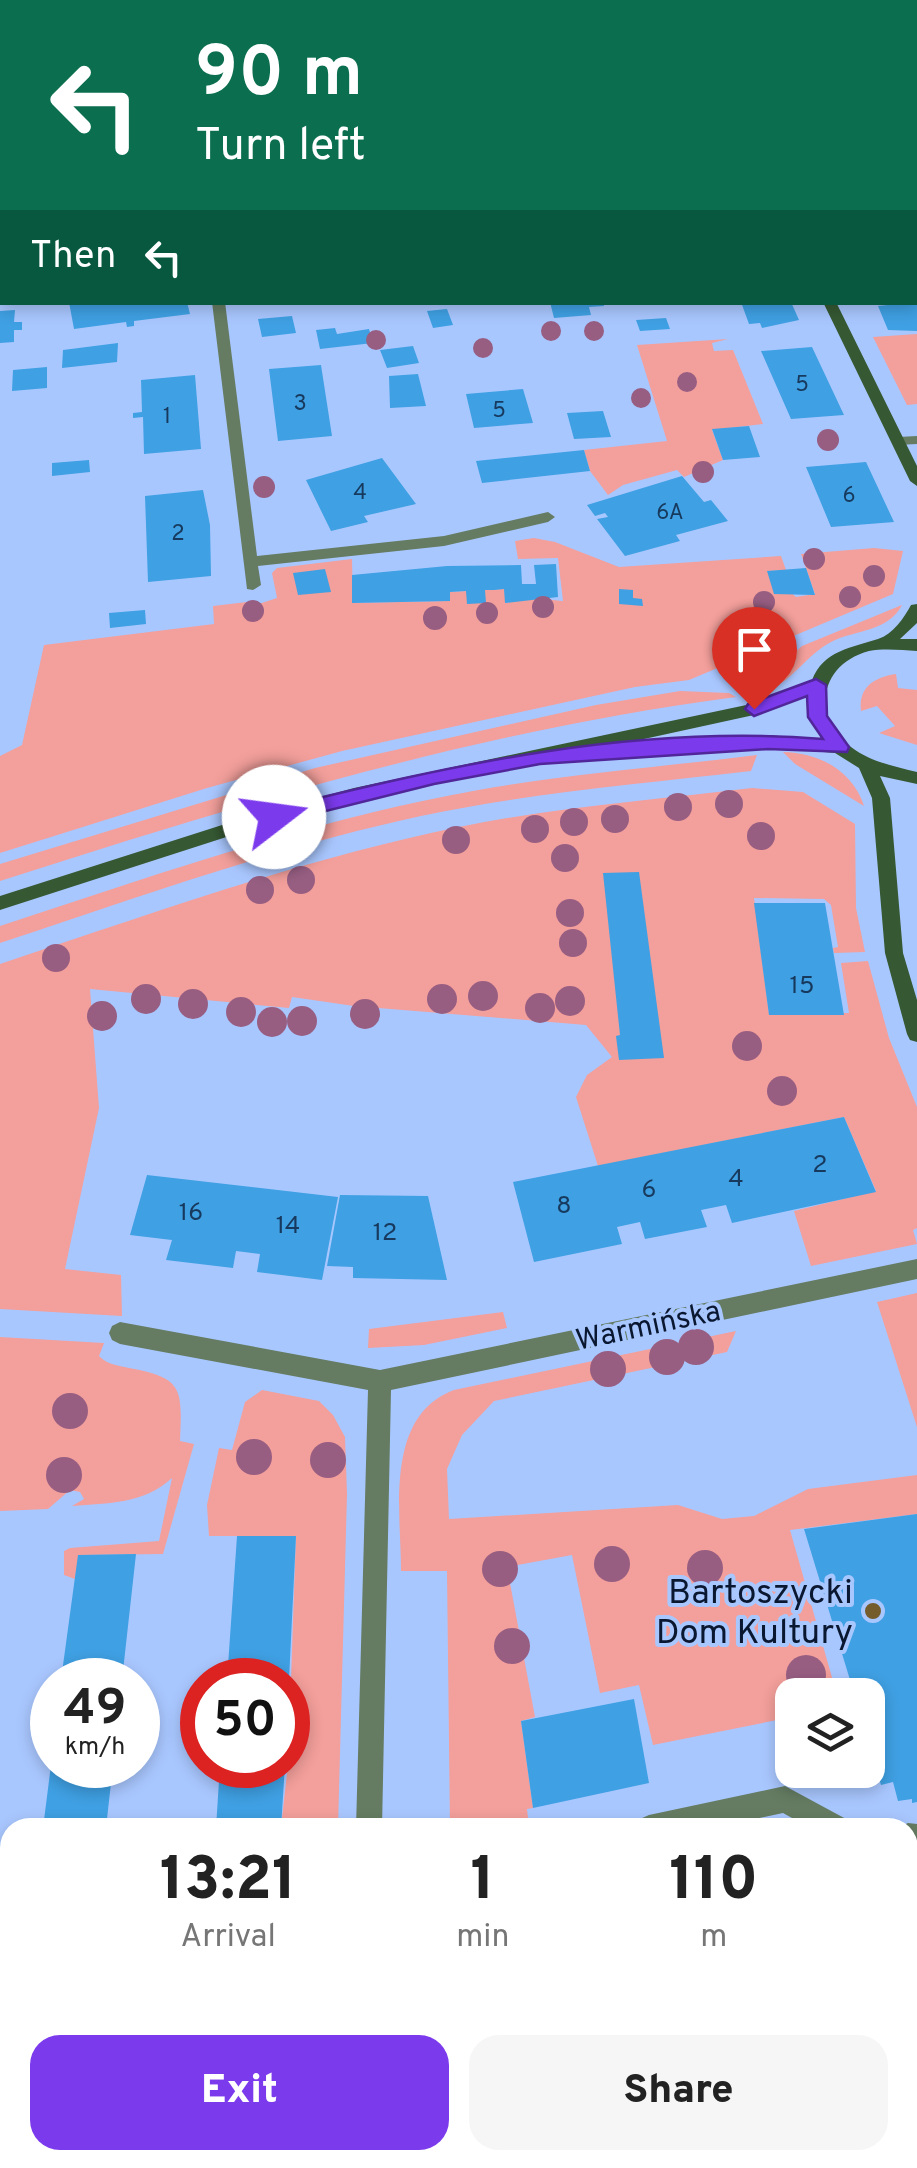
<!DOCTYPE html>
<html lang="en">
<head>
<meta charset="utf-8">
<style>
  :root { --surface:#fff; --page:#f6f6f6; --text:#222; --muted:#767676; --accent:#7c3aed }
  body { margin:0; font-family:Overpass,sans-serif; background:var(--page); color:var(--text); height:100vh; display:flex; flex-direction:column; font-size:38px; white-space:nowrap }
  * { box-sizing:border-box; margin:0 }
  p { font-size:32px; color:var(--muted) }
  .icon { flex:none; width:55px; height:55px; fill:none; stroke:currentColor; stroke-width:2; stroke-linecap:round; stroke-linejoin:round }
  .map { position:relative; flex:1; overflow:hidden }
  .sheet { position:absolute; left:0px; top:1818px; width:918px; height:352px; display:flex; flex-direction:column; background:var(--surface); border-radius:30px 30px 0 0; box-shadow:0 5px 15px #0003 }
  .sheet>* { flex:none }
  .guide { position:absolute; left:0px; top:0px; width:918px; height:305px; box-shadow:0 5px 15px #0003; background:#0b6e4f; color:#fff; overflow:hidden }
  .fabs { position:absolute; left:775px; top:1678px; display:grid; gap:20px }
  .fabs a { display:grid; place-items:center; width:110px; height:110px; border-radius:20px; background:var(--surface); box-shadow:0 5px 15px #0003; font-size:50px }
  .speed { position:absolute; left:30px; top:1658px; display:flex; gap:20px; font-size:50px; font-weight:700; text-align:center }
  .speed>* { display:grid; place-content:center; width:130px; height:130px; border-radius:50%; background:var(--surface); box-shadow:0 5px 15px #0003; line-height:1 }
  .speed small { font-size:25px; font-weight:400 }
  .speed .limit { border:15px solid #d22; background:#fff; color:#111 }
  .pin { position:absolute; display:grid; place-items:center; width:85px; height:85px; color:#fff; margin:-102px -42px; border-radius:50% 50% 50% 0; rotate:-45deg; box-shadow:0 0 10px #0007 }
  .pin .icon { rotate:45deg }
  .me { position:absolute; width:110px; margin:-55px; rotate:75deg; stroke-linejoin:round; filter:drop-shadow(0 0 8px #0008) }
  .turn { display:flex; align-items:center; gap:35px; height:210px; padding:0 30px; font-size:45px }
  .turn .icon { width:130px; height:130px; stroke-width:2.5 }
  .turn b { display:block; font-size:70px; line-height:85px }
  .then { display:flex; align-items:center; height:95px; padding:0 30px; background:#0003; gap:20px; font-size:38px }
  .eta { display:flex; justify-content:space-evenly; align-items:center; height:170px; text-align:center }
  .eta b { font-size:60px; font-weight:800; line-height:70px }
  .cta { display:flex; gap:20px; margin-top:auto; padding:20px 30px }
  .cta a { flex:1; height:115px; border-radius:30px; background:var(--accent); color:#fff; font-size:40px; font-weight:800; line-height:115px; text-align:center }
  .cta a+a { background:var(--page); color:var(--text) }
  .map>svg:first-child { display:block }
  .green { fill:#f39f9b }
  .building { fill:#3fa0e3 }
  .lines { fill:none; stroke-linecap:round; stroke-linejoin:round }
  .lane { fill:#657c62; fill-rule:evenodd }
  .street { fill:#657c62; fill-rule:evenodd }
  .secondary { fill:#365933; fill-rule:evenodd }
  .tree { fill:#975e82 }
  .route { fill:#7c3aed; stroke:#51269a; stroke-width:2.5 }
  .poi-dot { fill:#745c2c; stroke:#a9c7ff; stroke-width:4 }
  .labels { text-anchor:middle; stroke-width:8; stroke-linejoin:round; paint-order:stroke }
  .far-number-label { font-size:22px; fill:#17395d }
  .number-label { font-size:25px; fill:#17395d }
  .street-label { font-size:30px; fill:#0a1730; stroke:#a9c7ff }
  .near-poi-label { font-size:35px; fill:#0a1730; stroke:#a9c7ff; text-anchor:end }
</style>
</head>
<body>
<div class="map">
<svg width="917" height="2168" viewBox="0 0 917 2168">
  <rect width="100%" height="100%" fill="#a9c7ff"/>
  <!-- green -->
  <path class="green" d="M917,334V404L907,405L873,337Z
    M728,339L712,343L714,351L733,350L763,424L712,430L723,460L684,477L677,470L623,485L608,495L590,471L584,450L667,441L637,345Z
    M534,538L555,542L619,567L781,556L786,570L767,571L796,597L815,594L801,554L874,548L903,551L893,594L689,680L635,687L342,751L207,788L0,853V756L22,745L44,645L214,624L213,606L247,602L249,607L277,598L272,573L277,568L352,559L353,603L450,601V592L504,589L506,603L531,598L563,601L558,558L518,559L515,541Z
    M902,605C889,631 856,630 833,641C805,655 793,682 763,693L764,680L802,646Z
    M896,674L898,688L917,690V745L879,733L895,726L877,706L861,711C858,687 875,677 896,674Z
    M680,691L729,693L736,697C484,730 241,803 0,881V864L315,768L596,705Z
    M783,752C820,753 853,771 864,806L795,764Z
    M757,755L751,771C640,784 529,793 421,816C277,847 139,897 0,943V926C147,878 294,826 447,796C549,775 654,768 757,755Z
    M752,788L803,792L855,824L856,908L865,952L834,953L833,948L838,947L831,905L824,899L754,898L769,1014L849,1013L841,963L868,961L889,1038L917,1107V1228L913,1230L917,1244L811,1266L794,1211L876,1191L844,1117L598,1166L576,1097L587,1075L612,1057L586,1025L354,1006L292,997L289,1008L90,989L99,1108L65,1269L121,1275L122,1316L0,1309V964C151,914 302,859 459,827C555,807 655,800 752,788Z
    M917,1293V1427L877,1302Z
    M503,1312L507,1328L424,1345L368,1348L369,1329Z
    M736,1331L727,1352L494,1401L462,1435L447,1469L449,1519L678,1505L722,1519L754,1516L808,1489L917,1475V1514L790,1530L837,1695H792V1717L653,1745L639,1685L600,1693L572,1555L507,1567L535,1717L521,1721L533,1808L527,1809L529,1827H450L447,1571H401C401,1512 384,1416 454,1390Z
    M0,1337L104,1343L99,1356C108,1365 117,1365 129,1368C184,1378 182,1389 180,1441L194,1444L163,1554L79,1555L75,1579L64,1575V1551L70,1548L159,1541L172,1478C144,1504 108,1503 72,1506L84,1499L80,1492L70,1490L48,1509L0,1511Z
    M262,1390L319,1401L333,1415L345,1437L347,1494L338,1827H281L288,1765L296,1536H209L207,1505L219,1448L232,1450L245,1402Z
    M917,1856V2130L908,2132V1857Z
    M396,2160H503L504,2166L532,2160H569L571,2168H396Z"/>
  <!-- building -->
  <path class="building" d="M69,302H187L190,314L134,321V326L127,327L126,322L74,329Z
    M550,302H603L604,306L589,307L591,315L554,318Z
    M741,302H791L799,320L762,328L760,323L749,324Z
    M917,302V331L888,330L878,306Z
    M447,309L453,325L433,328L427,311Z
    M15,310L14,322H22V330H14V342L0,343V311Z
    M292,316L296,333L262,337L258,319Z
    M666,318L670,329L640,331L636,320Z
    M335,328L337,334L369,329L373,343L320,349L316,330Z
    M118,343L117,362L62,368L63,350Z
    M413,346L419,363L387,368L380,350Z
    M812,347L844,415L791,419L761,351Z
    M321,365L332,436L278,441L269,369Z
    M47,367V388L12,391L13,370Z
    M418,374L426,406L390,408L389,376Z
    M195,375L201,449L144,454L143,417L133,418V413L142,412L141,380Z
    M523,389L533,423L474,428L466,394Z
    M603,411L611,437L574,439L567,413Z
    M749,426L760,457L723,460L712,429Z
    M584,450L590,471L482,483L476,461Z
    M382,458L416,504L364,516L368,522L331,531L306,480Z
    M89,460L90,472L52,476V463Z
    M866,462L894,522L831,527L806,467Z
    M682,476L704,502L711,500L728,521L676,535L680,541L625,556L597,519L608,517L605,513L595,516L587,505Z
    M203,490L210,525L211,576L148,582L145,496Z
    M556,564L558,597L505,603L504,589L494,590H485L486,603L467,604L466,591L450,592V601L352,603V575L447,566L521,565L522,584H536L534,565Z
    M806,568L815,595L774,594L767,571Z
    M325,569L331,592L298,595L293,573Z
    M619,589L633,590V598L642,599L643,606L619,604Z
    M145,610L146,624L110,628L109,613Z
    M639,872L664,1058L619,1060L616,1036L620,1035L603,873Z
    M754,903H825L844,1015H769Z
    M844,1117L876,1192L732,1223L726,1205L701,1210L707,1227L645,1239L640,1222L617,1227L622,1244L534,1262L513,1182Z
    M147,1175L338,1197L322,1280L257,1272L260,1254L236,1251L233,1268L166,1260L172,1240L130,1235Z
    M340,1195L428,1196L447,1280L353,1278V1267L327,1266Z
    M917,1514V1802L912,1803V1799L898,1801L893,1782L881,1785L868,1739V1695L854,1693L804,1529Z
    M237,1536H296L289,1680H227Z
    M136,1554L122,1680H61L78,1555Z
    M634,1699L649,1783L533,1808L521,1721Z
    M51,1765H113L106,1828H43Z
    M220,1765H285L281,1828H216Z
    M8,2088L10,2160H68L67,2168H0Z
    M192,2160H265V2168H191Z
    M569,2160H614L615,2167L571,2168Z"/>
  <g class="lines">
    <!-- lane -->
    <path class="lane" d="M785,1786L846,1819L850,1828H810L783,1813L713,1828H636L640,1819L649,1815Z
      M908,1823L917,1824V1850L908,1849V1828H898Z
      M908,2146L916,2150L917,2168H861L865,2160H908Z"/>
    <!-- street -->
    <path class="street" d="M0,0H19L0,4Z
      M651,0H661L662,2H652Z
      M212,302H225L257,556L444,536L548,512L555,517L548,522L444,546L258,566L261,585L253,590L247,589Z
      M917,436V444L898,445L891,441L898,437Z
      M917,1259V1279L391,1390L382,1828H356L368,1390L120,1344L112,1340L109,1333L112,1326L120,1322L380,1370Z
      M347,2160H377V2168H347Z"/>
    <!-- secondary -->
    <path class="secondary" d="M917,169V177L915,178V170Z
      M0,269H2V277H0Z
      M823,302H836L917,466V486L910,481Z
      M917,604V623L900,639H917V651C902,650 884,648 869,651C820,664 810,716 851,747C871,762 893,766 917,772V784L880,776L890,798L903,953L917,1000V1042L910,1040L907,1034L885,953L872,798L859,768L835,753L768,747L597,759L591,757L590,750L354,802L245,831L0,910V896L244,818L354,788L751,704L812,680C824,650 851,648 878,639C893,634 904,618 911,605ZM809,694L815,726L824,740L768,735L612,746L754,715Z"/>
  </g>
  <!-- trees -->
  <g class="tree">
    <circle cx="551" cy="331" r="10"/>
    <circle cx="594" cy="331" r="10"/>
    <circle cx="376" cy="340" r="10"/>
    <circle cx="483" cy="348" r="10"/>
    <circle cx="687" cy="382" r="10"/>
    <circle cx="641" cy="398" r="10"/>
    <circle cx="828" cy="440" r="11"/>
    <circle cx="703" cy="472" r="11"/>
    <circle cx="264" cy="487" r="11"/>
    <circle cx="814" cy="559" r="11"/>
    <circle cx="874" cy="576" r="11"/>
    <circle cx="850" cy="597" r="11"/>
    <circle cx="764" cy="602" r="11"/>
    <circle cx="543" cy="607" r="11"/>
    <circle cx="253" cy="611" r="11"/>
    <circle cx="487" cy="613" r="11"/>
    <circle cx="435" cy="618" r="12"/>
    <circle cx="734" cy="638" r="12"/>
    <circle cx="729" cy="804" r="14"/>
    <circle cx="678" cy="807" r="14"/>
    <circle cx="615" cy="819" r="14"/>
    <circle cx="574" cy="822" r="14"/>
    <circle cx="535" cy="829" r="14"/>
    <circle cx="761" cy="836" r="14"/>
    <circle cx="456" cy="840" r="14"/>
    <circle cx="565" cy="858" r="14"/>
    <circle cx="301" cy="880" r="14"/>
    <circle cx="260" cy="890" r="14"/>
    <circle cx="570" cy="913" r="14"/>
    <circle cx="573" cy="943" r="14"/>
    <circle cx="56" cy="958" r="14"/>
    <circle cx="483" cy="996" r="15"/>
    <circle cx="146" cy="999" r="15"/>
    <circle cx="442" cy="999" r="15"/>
    <circle cx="570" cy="1001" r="15"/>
    <circle cx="193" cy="1004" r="15"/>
    <circle cx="540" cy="1008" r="15"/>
    <circle cx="241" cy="1012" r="15"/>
    <circle cx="365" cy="1014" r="15"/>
    <circle cx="102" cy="1016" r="15"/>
    <circle cx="302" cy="1021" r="15"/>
    <circle cx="272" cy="1022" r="15"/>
    <circle cx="747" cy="1046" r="15"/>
    <circle cx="782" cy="1091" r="15"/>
    <circle cx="696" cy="1347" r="18"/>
    <circle cx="667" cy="1357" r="18"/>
    <circle cx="608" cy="1369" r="18"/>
    <circle cx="70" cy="1411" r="18"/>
    <circle cx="254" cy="1457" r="18"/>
    <circle cx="328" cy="1460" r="18"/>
    <circle cx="64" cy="1475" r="18"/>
    <circle cx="612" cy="1564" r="18"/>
    <circle cx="705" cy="1568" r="18"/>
    <circle cx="500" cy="1569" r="18"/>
    <circle cx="512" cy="1646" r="18"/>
    <circle cx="806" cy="1675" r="20"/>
  </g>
  <!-- route -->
  <path class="route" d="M816,679L826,685L827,716L849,747L847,752L768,749L540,764L434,784L274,824L263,817L274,809C455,764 635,724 823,739L808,717L807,696L754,716L745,709L748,704Z"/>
  <!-- markers -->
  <circle class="poi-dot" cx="873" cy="1611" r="10"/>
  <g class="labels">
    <!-- far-number labels -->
    <g class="far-number-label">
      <text x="802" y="391">5</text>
      <text x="300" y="410">3</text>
      <text x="499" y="417">5</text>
      <text x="167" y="423">1</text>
      <text x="360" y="499">4</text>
      <text x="849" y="502">6</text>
      <text x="670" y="519">6A</text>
      <text x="178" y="540">2</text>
    </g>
    <!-- number labels -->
    <g class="number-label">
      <text x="802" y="993">15</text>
      <text x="820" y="1172">2</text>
      <text x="736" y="1186">4</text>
      <text x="649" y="1197">6</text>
      <text x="564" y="1213">8</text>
      <text x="191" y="1220">16</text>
      <text x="288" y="1233">14</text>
      <text x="385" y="1240">12</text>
    </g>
    <!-- street labels -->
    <g class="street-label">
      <text transform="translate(648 1325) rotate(-12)" y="10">Warmińska</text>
    </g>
    <!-- near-poi labels -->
    <g class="near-poi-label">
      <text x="853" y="1603">Bartoszycki<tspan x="853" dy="40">Dom Kultury</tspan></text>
    </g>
  </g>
</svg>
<div class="fabs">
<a><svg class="icon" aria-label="layers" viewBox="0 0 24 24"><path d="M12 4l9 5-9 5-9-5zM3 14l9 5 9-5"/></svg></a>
</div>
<div class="speed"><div>49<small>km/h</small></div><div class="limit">50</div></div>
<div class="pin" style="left:754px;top:709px;background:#d93025"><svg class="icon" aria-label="arrive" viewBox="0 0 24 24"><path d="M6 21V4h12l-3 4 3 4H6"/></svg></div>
<svg class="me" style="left:274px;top:817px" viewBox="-20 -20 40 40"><circle r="19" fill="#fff"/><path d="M0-13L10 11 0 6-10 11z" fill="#7c3aed"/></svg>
<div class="guide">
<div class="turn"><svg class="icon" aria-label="left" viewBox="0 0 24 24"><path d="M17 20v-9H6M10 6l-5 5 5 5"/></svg><div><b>90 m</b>Turn left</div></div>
<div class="then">Then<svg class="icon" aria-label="left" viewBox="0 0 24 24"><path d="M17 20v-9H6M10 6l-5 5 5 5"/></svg></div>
</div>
<section class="sheet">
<div class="eta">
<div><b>13:21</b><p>Arrival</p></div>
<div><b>1</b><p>min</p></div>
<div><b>110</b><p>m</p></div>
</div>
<div class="cta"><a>Exit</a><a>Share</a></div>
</section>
</div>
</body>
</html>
